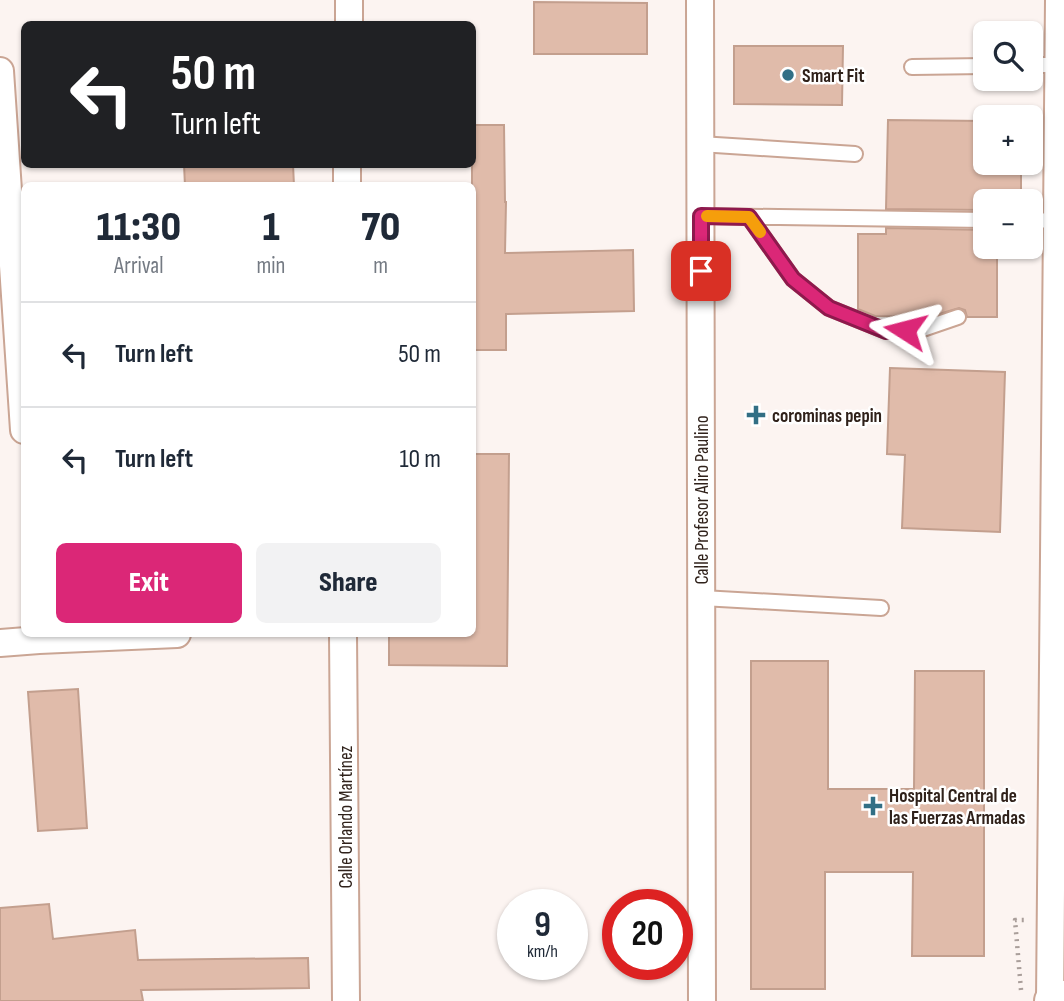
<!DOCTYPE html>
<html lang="en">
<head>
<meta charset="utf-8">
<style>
  :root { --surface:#fff; --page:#f2f2f3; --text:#1f2937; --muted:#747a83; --line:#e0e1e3; --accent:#db2777 }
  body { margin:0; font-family:"Sofia Sans Condensed",sans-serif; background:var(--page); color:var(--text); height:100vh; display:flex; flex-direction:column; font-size:26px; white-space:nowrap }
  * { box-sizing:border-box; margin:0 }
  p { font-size:23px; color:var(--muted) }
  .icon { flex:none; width:38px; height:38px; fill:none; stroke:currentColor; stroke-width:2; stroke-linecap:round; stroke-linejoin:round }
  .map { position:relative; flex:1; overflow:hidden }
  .sheet { position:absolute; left:21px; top:182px; width:455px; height:455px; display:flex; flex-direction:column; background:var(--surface); border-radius:10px; box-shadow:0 2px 5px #0004 }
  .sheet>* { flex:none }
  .top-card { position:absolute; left:21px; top:21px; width:455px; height:147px; border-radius:10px; box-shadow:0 2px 5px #0004; background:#202124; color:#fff; overflow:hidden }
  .fabs { position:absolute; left:973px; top:21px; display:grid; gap:14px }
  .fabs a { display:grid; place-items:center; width:70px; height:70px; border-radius:10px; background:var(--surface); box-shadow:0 2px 5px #0004; font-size:35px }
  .speed { position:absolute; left:497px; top:889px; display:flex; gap:14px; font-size:35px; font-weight:700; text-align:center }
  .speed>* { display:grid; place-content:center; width:91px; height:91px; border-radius:50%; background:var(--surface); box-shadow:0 2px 5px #0004; line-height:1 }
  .speed small { font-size:18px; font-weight:400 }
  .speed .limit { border:10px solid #d22; background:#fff; color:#111 }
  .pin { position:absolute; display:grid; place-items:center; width:60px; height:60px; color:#fff; margin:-30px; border-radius:14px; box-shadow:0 4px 10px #0006 }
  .me { position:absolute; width:77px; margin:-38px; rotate:279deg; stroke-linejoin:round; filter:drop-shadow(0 0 5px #0008) }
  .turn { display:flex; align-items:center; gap:24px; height:147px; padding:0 35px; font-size:32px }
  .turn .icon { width:91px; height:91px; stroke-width:2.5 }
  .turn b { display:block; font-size:49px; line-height:60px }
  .eta { display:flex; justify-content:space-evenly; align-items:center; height:119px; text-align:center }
  .eta b { font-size:42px; font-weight:800; line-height:49px }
  .action { display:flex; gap:14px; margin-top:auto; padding:14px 35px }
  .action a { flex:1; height:80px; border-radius:10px; background:var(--accent); color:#fff; font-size:28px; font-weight:800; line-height:80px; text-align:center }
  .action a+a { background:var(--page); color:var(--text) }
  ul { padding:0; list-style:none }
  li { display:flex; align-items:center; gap:21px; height:105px; padding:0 35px; border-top:2px solid var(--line) }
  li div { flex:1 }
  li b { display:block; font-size:26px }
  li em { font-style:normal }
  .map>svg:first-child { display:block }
  .building { fill:#e0bbaa; stroke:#c39f8e; stroke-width:2 }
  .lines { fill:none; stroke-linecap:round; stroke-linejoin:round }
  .service-casing { stroke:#caa594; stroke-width:18 }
  .minor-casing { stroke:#caa594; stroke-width:30 }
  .secondary-casing { stroke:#caa594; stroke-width:42 }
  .path { stroke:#a99e9a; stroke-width:4.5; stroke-dasharray:2 5; stroke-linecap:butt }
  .service { stroke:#fff; stroke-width:14 }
  .minor { stroke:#fff; stroke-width:26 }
  .secondary { stroke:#fff; stroke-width:38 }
  .route-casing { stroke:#8e194d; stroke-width:18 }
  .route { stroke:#db2777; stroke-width:12 }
  .slow { stroke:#f59e0b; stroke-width:12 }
  .poi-dot { fill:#326f85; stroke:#fff; stroke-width:2.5 }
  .labels { text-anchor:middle; stroke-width:5; stroke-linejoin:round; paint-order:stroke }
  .poi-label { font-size:19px; font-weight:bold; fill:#2f211a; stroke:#fff; text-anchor:start }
  .street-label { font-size:19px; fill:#2f211a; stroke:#fff }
</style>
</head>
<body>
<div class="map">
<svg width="1064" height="1001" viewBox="0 0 1064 1001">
  <rect width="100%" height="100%" fill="#fcf4f1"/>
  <!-- building -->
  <path class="building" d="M534,2L647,3V54H534Z
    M734,46H843L842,105L734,104Z
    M888,120L985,121V163H1021V199H985V210L886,209Z
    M472,125H504L505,202H506L505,253L633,250L634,311L506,314V350H472Z
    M184,164H293L294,186H185Z
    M886,228L985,230V247H997V317H967L965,310L959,308L929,317L875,316L858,309V234H886Z
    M890,368L1005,372L1000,532L902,528L905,455L887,454Z
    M472,454H509L507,666L389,665V634H472Z
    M751,661H828V789H914L915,671H984V956H912L913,872H825V989H751Z
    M78,689L87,828L38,831L28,692Z
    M49,904L53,939L135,930L138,960L308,958L309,988L141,990L143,1001H0V908Z"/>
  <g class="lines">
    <!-- service casing -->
    <g class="service-casing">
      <path id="service" d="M1031,65H1059
        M912,67L985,66
        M700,144L855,154
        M700,216L985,220
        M749,217L793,279L829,308L886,331L923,329L958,317
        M1031,220L1057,221
        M702,598L881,608"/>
    </g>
    <!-- minor casing -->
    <g class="minor-casing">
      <path id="minor" d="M700,0L702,1001
        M349,24V0
        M0,71L24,430
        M347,186V164
        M343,634L346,1001
        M0,643L39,640L177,634
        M1050,1001L1059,0"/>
    </g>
    <!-- secondary casing -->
    <g class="secondary-casing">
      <path id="secondary" d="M1054,1001L1064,1000"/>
    </g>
    <!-- path -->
    <path class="path" d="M1021,990L1015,920H1024"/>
    <!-- service -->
    <use href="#service" class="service"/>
    <!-- minor -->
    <use href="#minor" class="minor"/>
    <!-- secondary -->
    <use href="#secondary" class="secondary"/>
  </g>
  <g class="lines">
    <!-- route casing -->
    <g class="route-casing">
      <path id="route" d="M701,271V216L749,217L793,279L829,308L886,331L905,330"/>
    </g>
    <!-- route -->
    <use href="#route" class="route"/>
    <!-- slow -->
    <path class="slow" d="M707,216L749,217L760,232"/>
  </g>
  <!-- markers -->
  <g class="poi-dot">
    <circle cx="788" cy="75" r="7"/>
    <path d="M752.5 404.5h7v7h7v7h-7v7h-7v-7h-7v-7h7z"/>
    <path d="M869.5 795.5h7v7h7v7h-7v7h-7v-7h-7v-7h7z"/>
  </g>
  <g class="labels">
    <!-- poi labels -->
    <g class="poi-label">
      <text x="802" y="82">Smart Fit</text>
      <text x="772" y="422">corominas pepin</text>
      <text x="889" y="802">Hospital Central de<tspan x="889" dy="22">las Fuerzas Armadas</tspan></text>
    </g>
    <!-- street labels -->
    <g class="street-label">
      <text transform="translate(701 500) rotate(-90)" y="7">Calle Profesor Aliro Paulino</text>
      <text transform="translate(345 817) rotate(-90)" y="7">Calle Orlando Martínez</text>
    </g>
  </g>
</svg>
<div class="fabs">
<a><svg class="icon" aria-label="search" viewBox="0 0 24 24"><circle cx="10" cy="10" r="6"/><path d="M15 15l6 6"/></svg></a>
<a>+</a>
<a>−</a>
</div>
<div class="speed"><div>9<small>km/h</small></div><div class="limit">20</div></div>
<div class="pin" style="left:701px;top:271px;background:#d93025"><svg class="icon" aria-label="arrive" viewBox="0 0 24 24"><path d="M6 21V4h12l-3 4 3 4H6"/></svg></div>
<svg class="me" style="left:905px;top:330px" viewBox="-20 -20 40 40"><path d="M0-17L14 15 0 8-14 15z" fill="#db2777" stroke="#fff" stroke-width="4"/></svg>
<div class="top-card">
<div class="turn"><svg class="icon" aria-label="left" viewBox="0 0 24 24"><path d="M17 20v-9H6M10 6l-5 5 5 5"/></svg><div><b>50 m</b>Turn left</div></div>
</div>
<section class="sheet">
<div class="eta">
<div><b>11:30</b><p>Arrival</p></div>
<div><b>1</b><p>min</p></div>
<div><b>70</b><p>m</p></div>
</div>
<ul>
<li><svg class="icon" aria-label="left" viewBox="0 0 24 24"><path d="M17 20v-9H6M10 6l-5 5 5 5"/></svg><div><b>Turn left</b></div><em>50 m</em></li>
<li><svg class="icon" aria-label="left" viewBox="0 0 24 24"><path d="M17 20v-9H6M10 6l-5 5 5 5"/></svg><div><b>Turn left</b></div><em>10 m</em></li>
</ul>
<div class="action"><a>Exit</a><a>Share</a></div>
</section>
</div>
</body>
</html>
